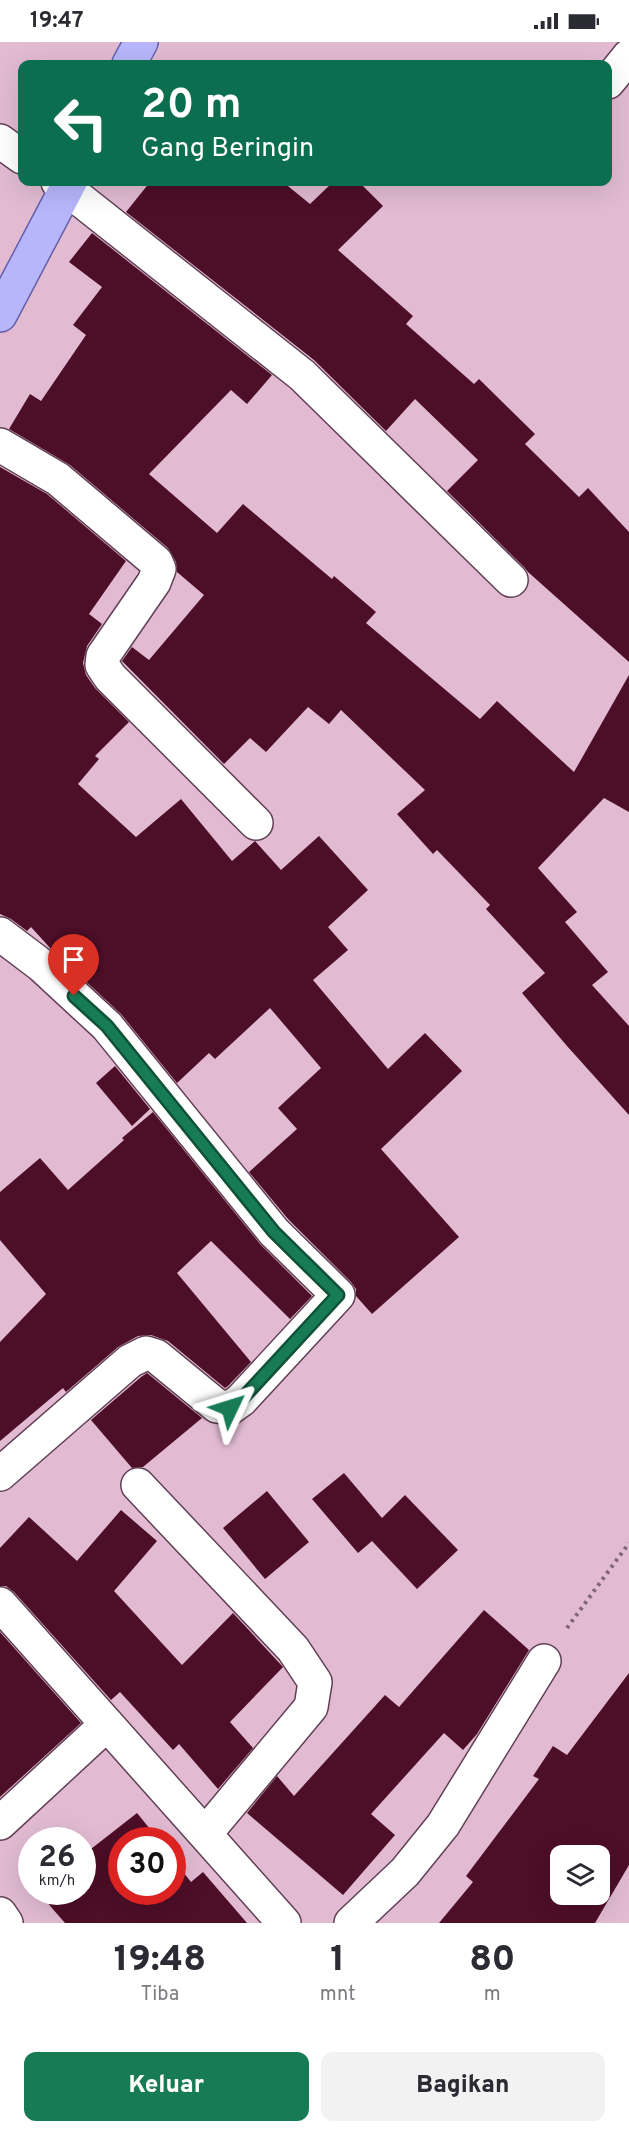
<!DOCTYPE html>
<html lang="id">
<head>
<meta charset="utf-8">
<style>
  :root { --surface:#fff; --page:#f2f2f3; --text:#2b2b33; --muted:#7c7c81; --accent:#177c55 }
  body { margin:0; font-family:Overpass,sans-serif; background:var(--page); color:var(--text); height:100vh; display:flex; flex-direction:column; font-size:22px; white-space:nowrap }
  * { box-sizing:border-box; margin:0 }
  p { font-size:20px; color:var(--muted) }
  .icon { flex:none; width:33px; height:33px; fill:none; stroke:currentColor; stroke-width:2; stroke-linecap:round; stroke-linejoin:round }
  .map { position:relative; height:1881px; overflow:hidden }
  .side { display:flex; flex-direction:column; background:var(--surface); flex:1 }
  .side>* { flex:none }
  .top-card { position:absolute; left:18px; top:18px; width:594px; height:126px; border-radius:12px; box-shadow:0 6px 24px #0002; background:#0b6e4f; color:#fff; overflow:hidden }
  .tools { position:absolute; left:550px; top:1803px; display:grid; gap:12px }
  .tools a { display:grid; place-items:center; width:60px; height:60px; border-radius:12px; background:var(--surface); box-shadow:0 6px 24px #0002; font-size:30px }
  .speed { position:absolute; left:18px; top:1785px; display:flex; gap:12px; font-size:30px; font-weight:700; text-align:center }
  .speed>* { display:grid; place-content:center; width:78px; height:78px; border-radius:50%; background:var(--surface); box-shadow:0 6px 24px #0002; line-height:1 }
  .speed small { font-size:15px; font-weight:400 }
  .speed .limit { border:9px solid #d22; background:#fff; color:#111 }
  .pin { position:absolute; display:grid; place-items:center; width:51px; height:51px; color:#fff; margin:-62px -26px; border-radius:50% 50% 50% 0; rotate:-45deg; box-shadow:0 0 6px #0007 }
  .pin .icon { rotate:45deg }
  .me { position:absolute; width:66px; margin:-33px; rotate:49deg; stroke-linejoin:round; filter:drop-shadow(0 0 4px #0008) }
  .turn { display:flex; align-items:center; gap:21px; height:126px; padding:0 24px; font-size:27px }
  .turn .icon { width:78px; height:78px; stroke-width:2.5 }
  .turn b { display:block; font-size:42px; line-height:51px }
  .eta { display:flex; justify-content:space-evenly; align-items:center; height:102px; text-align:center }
  .eta b { font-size:36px; font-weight:800; line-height:42px }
  .primary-button { display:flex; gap:12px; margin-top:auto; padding:12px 24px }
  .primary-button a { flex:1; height:69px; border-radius:12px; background:var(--accent); color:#fff; font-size:24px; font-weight:800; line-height:69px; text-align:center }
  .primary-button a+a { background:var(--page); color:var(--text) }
  .status { display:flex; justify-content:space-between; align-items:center; height:42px; padding:0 30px; background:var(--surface); direction:ltr }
  .status svg { height:16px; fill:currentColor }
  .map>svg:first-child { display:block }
  .building { fill:#4d0e27; fill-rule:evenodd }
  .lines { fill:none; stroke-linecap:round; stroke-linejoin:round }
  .minor-casing { stroke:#614055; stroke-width:36 }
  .major-casing { stroke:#645eab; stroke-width:36 }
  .path { stroke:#7f6675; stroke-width:4; stroke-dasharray:3 4.5; stroke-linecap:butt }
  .minor { stroke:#fff; stroke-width:33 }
  .major { stroke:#b7b6fb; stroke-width:33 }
  .route-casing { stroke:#0f5137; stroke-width:15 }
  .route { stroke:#177c55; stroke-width:10 }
</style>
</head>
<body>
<div class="status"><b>19:47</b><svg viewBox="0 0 49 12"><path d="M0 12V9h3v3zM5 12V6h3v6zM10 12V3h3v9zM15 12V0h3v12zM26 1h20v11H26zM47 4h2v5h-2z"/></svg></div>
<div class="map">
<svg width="629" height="1881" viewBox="0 0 629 1881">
  <rect width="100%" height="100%" fill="#e2bbd3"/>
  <!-- building -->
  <path class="building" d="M150,140H283L310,162L333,140H359L383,164L338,208L413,274L406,282L474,342L479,337L535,392L525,402L579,455L588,446L629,490V620L528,530L524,525L447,449L478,418L415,357L386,389L314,318L126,170Z
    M92,191L272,333L247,362L231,348L149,432L217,491L243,462L332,537L334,534L376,570L366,581L480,677L497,659L574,730L629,633V770L604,756L538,826L577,870L565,880L608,930L592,943L629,984V1073L567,1004L522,951L545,931L486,867L490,863L437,808L433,812L397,772L425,748L341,668L329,682L308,665L266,710L250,696L224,722L122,619L132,605L149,618L204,553L177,530L176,520L168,506L70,423L9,387L30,352L41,359L86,293L73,283L102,245L69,220Z
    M0,425L47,452L126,519L89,572L102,582L87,604L83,621L86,633L95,646L129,680L95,714L99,717L78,742L136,795L181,757L232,819L255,799L281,828L319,794L368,848L328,885L348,908L313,938L388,1027L425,991L462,1029L381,1107L459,1195L372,1272L356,1254V1247L351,1240L288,1177L249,1130L297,1087L278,1066L321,1026L270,966L215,1017L209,1011L177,1041L121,972L51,907L31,885L27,889L11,877L0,872Z
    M115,1024L150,1067L132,1084L96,1041Z
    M153,1070L260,1202L312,1254L290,1277L211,1199L177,1231L251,1320L228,1344L225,1346L168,1299L151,1293L138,1294L118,1305L66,1350L63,1346L0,1399V1300L46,1252L0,1198V1150L40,1116L68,1148L124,1098L122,1096Z
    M147,1331L202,1376L143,1425L132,1426L91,1378L141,1335Z
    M344,1431L382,1476L405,1453L458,1508L417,1547L372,1499L358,1511L312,1457Z
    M267,1449L309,1500L265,1537L223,1486Z
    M121,1468L157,1499L114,1549L182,1623L233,1571L283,1625L230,1680L253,1706L218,1747L179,1702L173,1708L120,1650L111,1658L14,1550L6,1544H0V1506L29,1475L77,1519Z
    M484,1568L529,1608L477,1692L463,1708L444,1691L371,1772L395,1793L343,1853L247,1771L277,1734L294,1754L385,1653L399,1665Z
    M0,1590L81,1681L0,1755Z
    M629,1631V1823L595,1881H439L473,1840L466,1834L539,1737L533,1734L553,1704L567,1713ZM561,1814H600V1852H561Z
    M137,1771L159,1798H122V1850H172V1816L191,1840L203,1830L247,1881H65L38,1850H82V1814Z
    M32,1814V1841L18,1825Z"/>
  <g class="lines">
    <!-- minor casing -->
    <g class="minor-casing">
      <path id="minor" d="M608,40L629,14
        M0,99L22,115
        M58,140L302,333L511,538
        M0,403L58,437L156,520L159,527L154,540L103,614L102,623L110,635L256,781
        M0,892L41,923L107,984L274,1190L338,1253L241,1358L230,1366L217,1364L156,1314L146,1311L130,1319L0,1432
        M138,1443L293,1607L315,1640L311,1665L205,1792
        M0,1562L284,1881
        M0,1781L107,1682
        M0,1872L6,1881
        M351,1881L405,1830L443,1783L544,1619"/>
    </g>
    <!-- major casing -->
    <g class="major-casing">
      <path id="major" d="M129,22L141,0
        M0,273L70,140"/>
    </g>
    <!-- path -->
    <path class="path" d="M567,1586L629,1501"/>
    <!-- minor -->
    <use href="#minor" class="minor"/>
    <!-- major -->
    <use href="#major" class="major"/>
  </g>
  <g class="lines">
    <!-- route casing -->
    <g class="route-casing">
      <path id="route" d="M74,954L107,984L274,1190L338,1253L241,1358L230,1366"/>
    </g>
    <!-- route -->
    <use href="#route" class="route"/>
  </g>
</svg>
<div class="tools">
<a><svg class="icon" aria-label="layers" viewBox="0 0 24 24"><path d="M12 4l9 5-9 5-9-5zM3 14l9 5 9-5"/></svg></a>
</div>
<div class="speed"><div>26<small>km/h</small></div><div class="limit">30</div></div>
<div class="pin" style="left:74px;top:954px;background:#d93025"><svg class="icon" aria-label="arrive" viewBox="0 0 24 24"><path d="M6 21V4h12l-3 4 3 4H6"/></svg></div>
<svg class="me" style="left:230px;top:1366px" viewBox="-20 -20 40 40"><path d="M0-17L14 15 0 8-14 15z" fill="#177c55" stroke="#fff" stroke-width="4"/></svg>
<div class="top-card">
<div class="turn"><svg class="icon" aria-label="left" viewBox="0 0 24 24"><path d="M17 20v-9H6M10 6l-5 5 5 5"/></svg><div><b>20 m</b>Gang Beringin</div></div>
</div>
</div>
<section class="side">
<div class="eta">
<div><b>19:48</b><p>Tiba</p></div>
<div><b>1</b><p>mnt</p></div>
<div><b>80</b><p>m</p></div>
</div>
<div class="primary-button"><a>Keluar</a><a>Bagikan</a></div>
</section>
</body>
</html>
